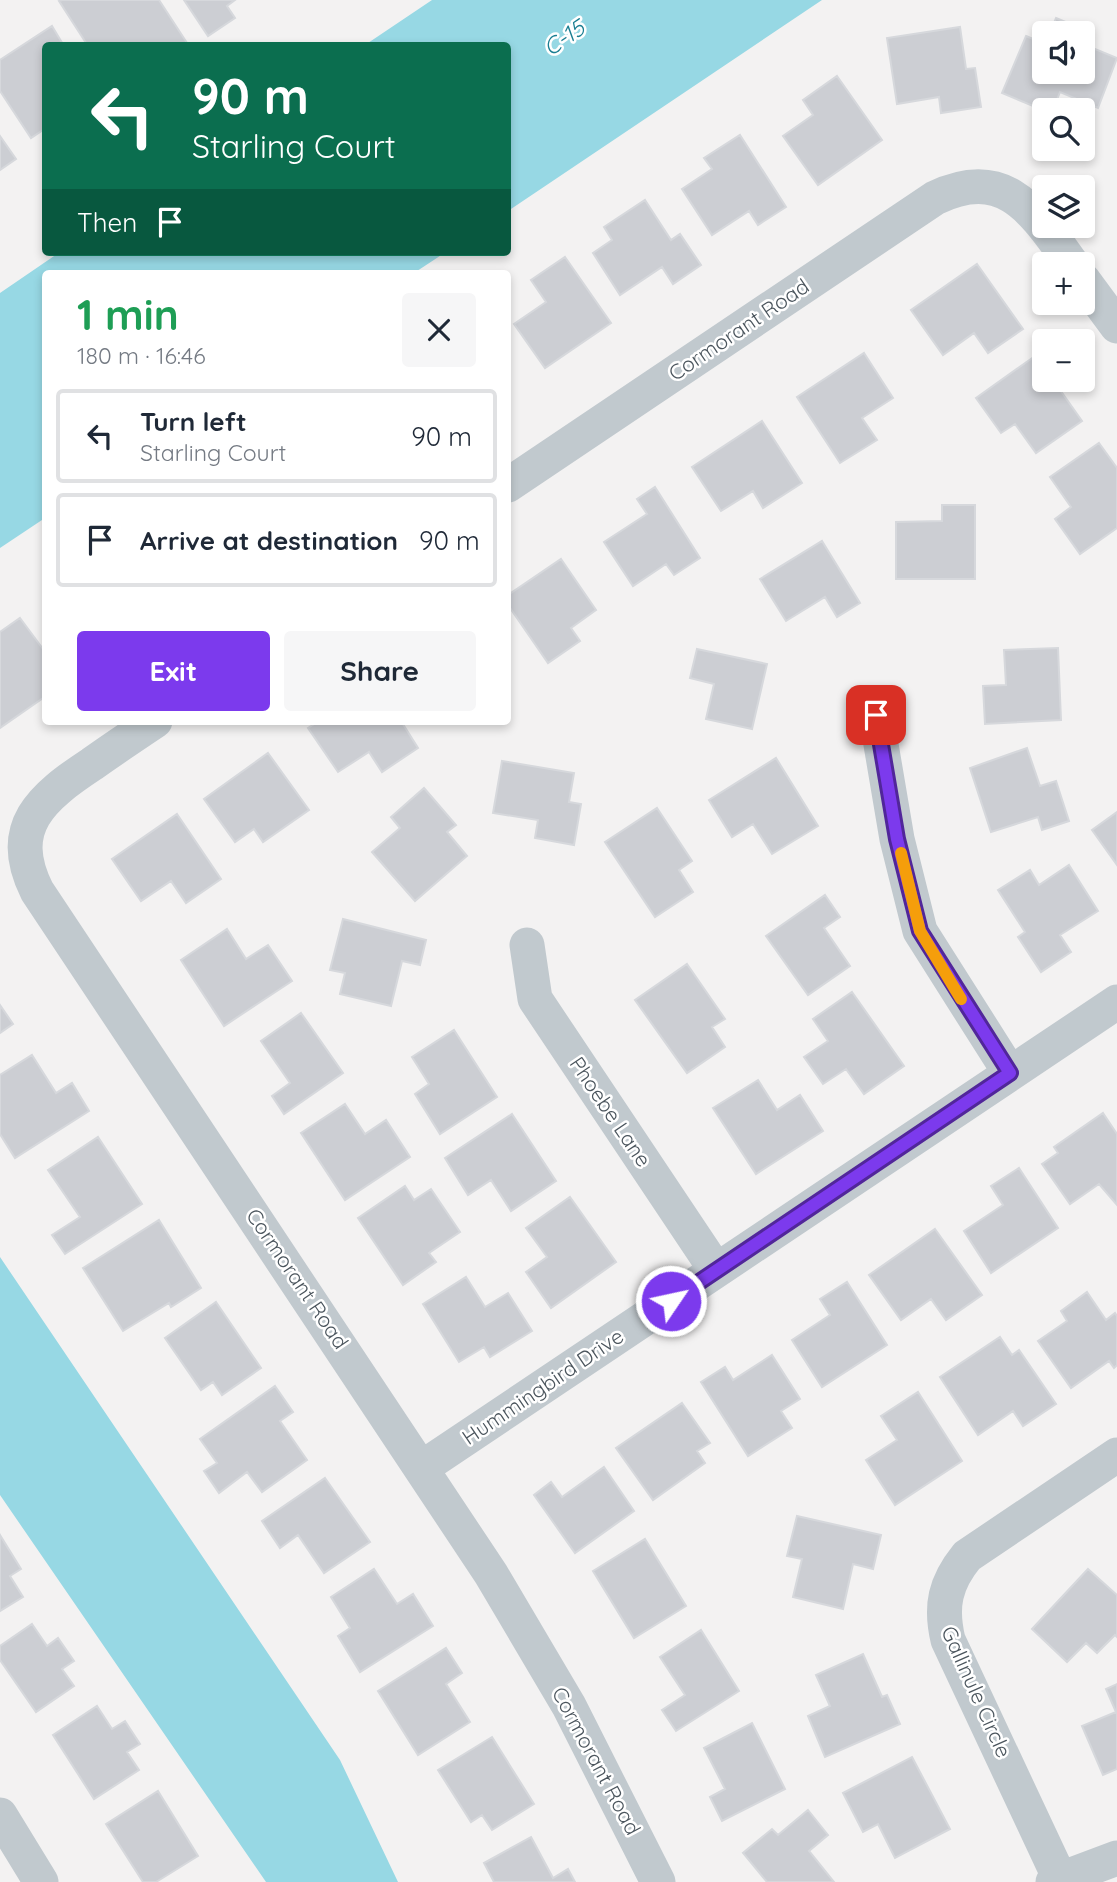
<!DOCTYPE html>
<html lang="en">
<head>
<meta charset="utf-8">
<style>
  :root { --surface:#fff; --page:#f6f6f7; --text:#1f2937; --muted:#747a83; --line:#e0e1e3; --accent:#7c3aed }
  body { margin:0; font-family:Quicksand,sans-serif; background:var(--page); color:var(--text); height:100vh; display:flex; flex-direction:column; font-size:26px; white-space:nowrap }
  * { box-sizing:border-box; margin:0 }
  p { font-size:23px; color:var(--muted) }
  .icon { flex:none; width:38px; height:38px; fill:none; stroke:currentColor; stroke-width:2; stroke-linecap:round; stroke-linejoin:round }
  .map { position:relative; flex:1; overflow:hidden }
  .drawer { position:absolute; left:42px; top:270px; width:469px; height:455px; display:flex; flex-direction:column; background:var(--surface); border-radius:7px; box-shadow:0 4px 10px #0003 }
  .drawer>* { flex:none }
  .guide { position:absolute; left:42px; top:42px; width:469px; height:214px; border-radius:7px; box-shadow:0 4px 10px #0003; background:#0b6e4f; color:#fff; overflow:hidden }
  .controls { position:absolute; left:1032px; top:21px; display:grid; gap:14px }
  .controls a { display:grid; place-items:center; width:63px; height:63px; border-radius:7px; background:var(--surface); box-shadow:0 4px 10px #0003; font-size:35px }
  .pin { position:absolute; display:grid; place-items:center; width:60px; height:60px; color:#fff; margin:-30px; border-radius:14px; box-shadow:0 4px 10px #0006 }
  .me { position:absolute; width:77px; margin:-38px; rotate:56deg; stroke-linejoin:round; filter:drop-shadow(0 0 5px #0008) }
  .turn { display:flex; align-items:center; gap:24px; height:147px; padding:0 35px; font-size:32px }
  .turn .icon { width:91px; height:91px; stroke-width:2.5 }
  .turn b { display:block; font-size:49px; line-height:60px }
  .then { display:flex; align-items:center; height:66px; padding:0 35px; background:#0003; gap:14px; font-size:26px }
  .round { display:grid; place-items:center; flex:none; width:74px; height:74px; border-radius:7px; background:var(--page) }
  .head { display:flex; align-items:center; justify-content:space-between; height:119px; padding:0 35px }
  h1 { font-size:42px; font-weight:700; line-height:52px; color:#1e9e55 }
  .primary-button { display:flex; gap:14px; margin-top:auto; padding:14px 35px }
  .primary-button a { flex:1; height:80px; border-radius:7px; background:var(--accent); color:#fff; font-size:28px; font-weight:700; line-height:80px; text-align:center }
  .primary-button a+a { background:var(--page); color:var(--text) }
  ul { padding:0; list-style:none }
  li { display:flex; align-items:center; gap:21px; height:94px; margin:0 14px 10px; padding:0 21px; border:4px solid var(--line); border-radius:7px }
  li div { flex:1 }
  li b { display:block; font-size:26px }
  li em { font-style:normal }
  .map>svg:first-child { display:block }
  .water { fill:#97d8e4 }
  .building { fill:#ccced3; stroke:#d6d8dc; stroke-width:2 }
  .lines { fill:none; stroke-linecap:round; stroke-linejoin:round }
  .street { stroke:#c1c9ce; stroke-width:35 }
  .route-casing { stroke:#51269a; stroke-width:18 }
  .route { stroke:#7c3aed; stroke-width:12 }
  .slow { stroke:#f59e0b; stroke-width:12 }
  .labels { text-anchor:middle; stroke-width:5; stroke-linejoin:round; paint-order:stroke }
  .street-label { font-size:21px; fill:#4b555d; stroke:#fff }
  .water-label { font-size:23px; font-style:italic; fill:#1a7e92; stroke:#fff }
</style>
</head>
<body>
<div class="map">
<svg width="1117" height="1882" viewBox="0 0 1117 1882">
  <rect width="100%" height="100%" fill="#f3f2f2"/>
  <!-- water -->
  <path class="water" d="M432,0H822L508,211V46L365,45Z
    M60,252H446L414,273H46L45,518L0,548V293Z
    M0,1257L340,1760L398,1882H266L0,1495Z"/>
  <!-- building -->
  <path class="building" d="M62,0H159L189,46H88L59,1Z
    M184,0H235L227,6L235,18L208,36Z
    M1056,18L1087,31L1083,40V33H1050Z
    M52,26L64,46H46V128L31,138L0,91V60Z
    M960,27L966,69L975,68L981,107L941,113L939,97L897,104L887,38Z
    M1026,36L1045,44V72H1083V44L1117,58L1098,108L1060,92L1053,110L1045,111L1002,93Z
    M837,76L882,140L818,185L783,136L813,115L803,100Z
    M740,135L786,207L758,225L749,211L712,235L682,189L712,169L704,158Z
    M0,136L16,159L0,170Z
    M645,200L671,240L680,234L701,265L673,284L662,267L620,295L593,253L612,240L604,227Z
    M565,257L611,323L545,368L514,324L546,302L531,280Z
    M977,264L1023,329L988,353L974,333L943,355L911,310Z
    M864,353L893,398L862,418L877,440L840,463L797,397Z
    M1035,356L1045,369V380H1053L1082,421L1036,453L1015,424L1001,433L976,398Z
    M762,421L802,483L763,508L753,491L721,511L692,467Z
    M1099,443L1117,468V528L1080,554L1055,519L1071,507L1050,477Z
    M655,487L700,558L674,575L666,564L633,586L604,542L647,514L637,499Z
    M942,505H975V579H896V522L942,521Z
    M822,541L860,603L837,617L825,597L786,621L760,579Z
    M561,559L596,610L571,628L580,641L548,663L508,605V595Z
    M20,618L46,653V696L0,728V632Z
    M1058,648L1061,720L985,724L983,686L1006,685L1004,650Z
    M697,649L767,664L752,729L706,719L714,684L690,678Z
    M319,721H401L418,748L382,772L369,752L338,772L308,728Z
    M1027,748L1040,786L1056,781L1069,821L1042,830L1038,817L991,832L970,768Z
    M268,753L309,810L263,842L254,829L235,842L204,799Z
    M776,758L818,826L772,854L753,824L732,837L709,800Z
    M502,761L574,773L569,802L581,804L574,845L535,838L538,820L493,813Z
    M424,788L456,825L447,832L467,856L415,901L372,852L400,828L391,817Z
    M657,808L692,861L679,870L693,892L655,917L605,842Z
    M1117,812V865L1092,830Z
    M177,814L221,879L186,903L171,881L141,901L112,859Z
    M1069,865L1098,911L1060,935L1071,952L1041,972L1018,937L1025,932L998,890L1030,870L1039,885Z
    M825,895L840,917L824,928L850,966L808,995L766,936Z
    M343,919L426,940L420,965L402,961L391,1006L340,994L345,973L330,970Z
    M227,929L246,959L268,945L292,981L224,1026L181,960Z
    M687,964L725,1019L712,1027L725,1047L687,1073L635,1000Z
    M852,992L904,1066L864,1094L846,1069L823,1084L804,1057L828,1041L813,1019Z
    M0,1005L13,1024L0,1033Z
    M301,1013L343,1073L284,1114L272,1096L290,1083L261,1041Z
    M454,1030L497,1097L440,1134L415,1094L429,1084L412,1057Z
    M32,1055L56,1093L72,1083L89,1111L15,1158L0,1134V1075Z
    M758,1080L777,1110L800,1095L823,1131L756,1174L713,1108Z
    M345,1104L365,1134L386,1120L410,1157L345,1200L301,1133Z
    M1103,1113L1117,1134V1205L1099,1184L1070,1204L1042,1164L1058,1153L1054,1147Z
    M512,1114L556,1181L511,1211L491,1180L468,1195L445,1158Z
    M98,1137L142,1204L65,1254L52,1235L80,1217L48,1170Z
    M1019,1168L1058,1228L991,1273L964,1231L1003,1205L991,1186Z
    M405,1186L414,1200L431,1189L460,1232L429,1253L436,1262L403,1285L358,1218Z
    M570,1197L616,1262L551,1308L526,1272L547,1257L526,1228Z
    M159,1220L201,1288L171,1307L169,1303L123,1331L83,1268Z
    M935,1229L982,1295L946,1320L931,1299L901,1320L869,1275Z
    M466,1277L485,1307L508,1293L532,1331L490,1357L484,1347L459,1362L423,1304Z
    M847,1282L887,1345L822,1387L792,1340L830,1315L820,1299Z
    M1087,1292L1106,1320L1115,1313L1117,1316V1365L1114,1368L1109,1361L1071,1388L1038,1341L1067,1321L1061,1311Z
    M216,1302L261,1368L222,1395L213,1382L201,1390L165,1338Z
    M1000,1337L1012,1355L1019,1350L1056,1404L1023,1426L1013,1411L978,1435L940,1377Z
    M772,1355L800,1399L781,1411L792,1428L748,1456L701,1382L725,1367L733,1380Z
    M275,1386L293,1412L280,1421L307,1460L262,1492L247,1472L219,1493L204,1471L217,1463L200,1439Z
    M918,1392L962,1461L895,1505L866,1460L897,1440L881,1416Z
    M682,1403L710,1443L697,1451L705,1463L653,1500L616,1448Z
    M604,1467L634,1511L575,1553L534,1495L551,1482L562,1497Z
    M325,1478L370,1542L324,1573L298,1535L280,1548L262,1521Z
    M797,1516L881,1535L873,1569L853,1564L843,1609L793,1597L802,1559L787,1556Z
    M0,1535L21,1569L10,1576L23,1597L0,1611Z
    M645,1539L686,1606L634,1638L593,1571Z
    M374,1569L397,1604L413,1594L433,1626L360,1672L338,1636L350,1628L331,1597Z
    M1088,1569L1117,1595V1637L1115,1635L1097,1653L1086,1643L1067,1662L1032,1629Z
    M32,1624L47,1646L58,1638L74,1661L62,1669L74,1686L36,1712L0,1660V1646Z
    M701,1630L739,1691L676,1731L662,1710L685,1695L660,1657Z
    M446,1648L462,1673L446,1684L470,1722L418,1755L378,1691Z
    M863,1654L882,1697L887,1695L900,1724L825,1757L808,1716L830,1706L816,1675Z
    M1117,1684V1769L1103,1775L1082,1726L1116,1712L1106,1689Z
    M97,1706L112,1729L125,1721L140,1744L127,1752L139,1770L94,1799L53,1735Z
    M752,1723L785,1789L722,1821L710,1797L725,1789L704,1748Z
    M492,1737L534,1804L492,1830L482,1815L471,1822L438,1770Z
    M912,1757L950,1829L895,1858L878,1824L863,1832L843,1793Z
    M158,1791L198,1856L156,1882H143L106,1824Z
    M808,1810L828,1835L809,1851L834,1882H767L743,1853L772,1829L778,1835Z
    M531,1837L553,1878L568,1869L575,1882H494L484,1863Z"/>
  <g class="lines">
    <!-- street -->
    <path class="street" d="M1083,280L1117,326
      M508,485L935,198C1006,164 1034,212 1072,264
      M876,715L897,839L920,931L1010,1073
      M155,721C134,735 113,749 92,764C42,797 5,827 37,891L491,1574L569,1706L658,1882
      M527,945L535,999L716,1270
      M423,1467L1117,1002
      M0,1815L41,1882
      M1060,1879L948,1640C940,1606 945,1583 967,1556L1117,1455
      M1053,1882L1117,1858"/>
  </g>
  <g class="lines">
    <!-- route casing -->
    <g class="route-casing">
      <path id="route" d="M671,1301L1010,1073L920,931L897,839L876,715"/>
    </g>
    <!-- route -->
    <use href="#route" class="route"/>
    <!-- slow -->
    <path class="slow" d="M901,853L920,931L961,999"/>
  </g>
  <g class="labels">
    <!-- street labels -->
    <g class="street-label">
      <text transform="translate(739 330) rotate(-34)" y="7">Cormorant Road</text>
      <text transform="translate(610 1112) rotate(56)" y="7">Phoebe Lane</text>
      <text transform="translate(297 1279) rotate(56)" y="7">Cormorant Road</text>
      <text transform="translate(543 1387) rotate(-34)" y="7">Hummingbird Drive</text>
      <text transform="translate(976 1692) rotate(66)" y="7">Gallinule Circle</text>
      <text transform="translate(596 1761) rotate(62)" y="7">Cormorant Road</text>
    </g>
    <!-- water labels -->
    <g class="water-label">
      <text transform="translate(564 38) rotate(-34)" y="8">C-15</text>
    </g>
  </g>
</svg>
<div class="controls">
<a><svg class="icon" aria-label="sound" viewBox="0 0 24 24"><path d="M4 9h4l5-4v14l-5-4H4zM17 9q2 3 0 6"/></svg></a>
<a><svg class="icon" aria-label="search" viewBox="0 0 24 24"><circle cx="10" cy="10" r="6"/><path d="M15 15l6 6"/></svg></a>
<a><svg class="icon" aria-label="layers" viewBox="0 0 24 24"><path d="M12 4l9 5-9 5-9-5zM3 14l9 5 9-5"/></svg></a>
<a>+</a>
<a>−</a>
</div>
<div class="pin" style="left:876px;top:715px;background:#d93025"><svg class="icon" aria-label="arrive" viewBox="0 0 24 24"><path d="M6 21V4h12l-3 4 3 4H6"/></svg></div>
<svg class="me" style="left:671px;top:1301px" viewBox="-20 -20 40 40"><circle r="17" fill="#7c3aed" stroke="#fff" stroke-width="3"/><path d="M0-11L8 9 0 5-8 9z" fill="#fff"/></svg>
<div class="guide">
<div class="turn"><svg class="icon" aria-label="left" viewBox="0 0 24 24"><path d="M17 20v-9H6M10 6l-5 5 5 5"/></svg><div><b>90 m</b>Starling Court</div></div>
<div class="then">Then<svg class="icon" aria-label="arrive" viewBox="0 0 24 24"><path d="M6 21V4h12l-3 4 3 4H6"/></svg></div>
</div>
<section class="drawer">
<div class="head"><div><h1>1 min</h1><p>180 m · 16:46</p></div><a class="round"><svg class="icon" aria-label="close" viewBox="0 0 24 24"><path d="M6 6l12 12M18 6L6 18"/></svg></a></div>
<ul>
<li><svg class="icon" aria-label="left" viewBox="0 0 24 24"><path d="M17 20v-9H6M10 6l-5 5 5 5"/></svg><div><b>Turn left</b><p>Starling Court</p></div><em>90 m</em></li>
<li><svg class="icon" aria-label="arrive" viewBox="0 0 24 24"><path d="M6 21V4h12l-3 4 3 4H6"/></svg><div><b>Arrive at destination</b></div><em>90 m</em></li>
</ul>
<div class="primary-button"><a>Exit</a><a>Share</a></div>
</section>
</div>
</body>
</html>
